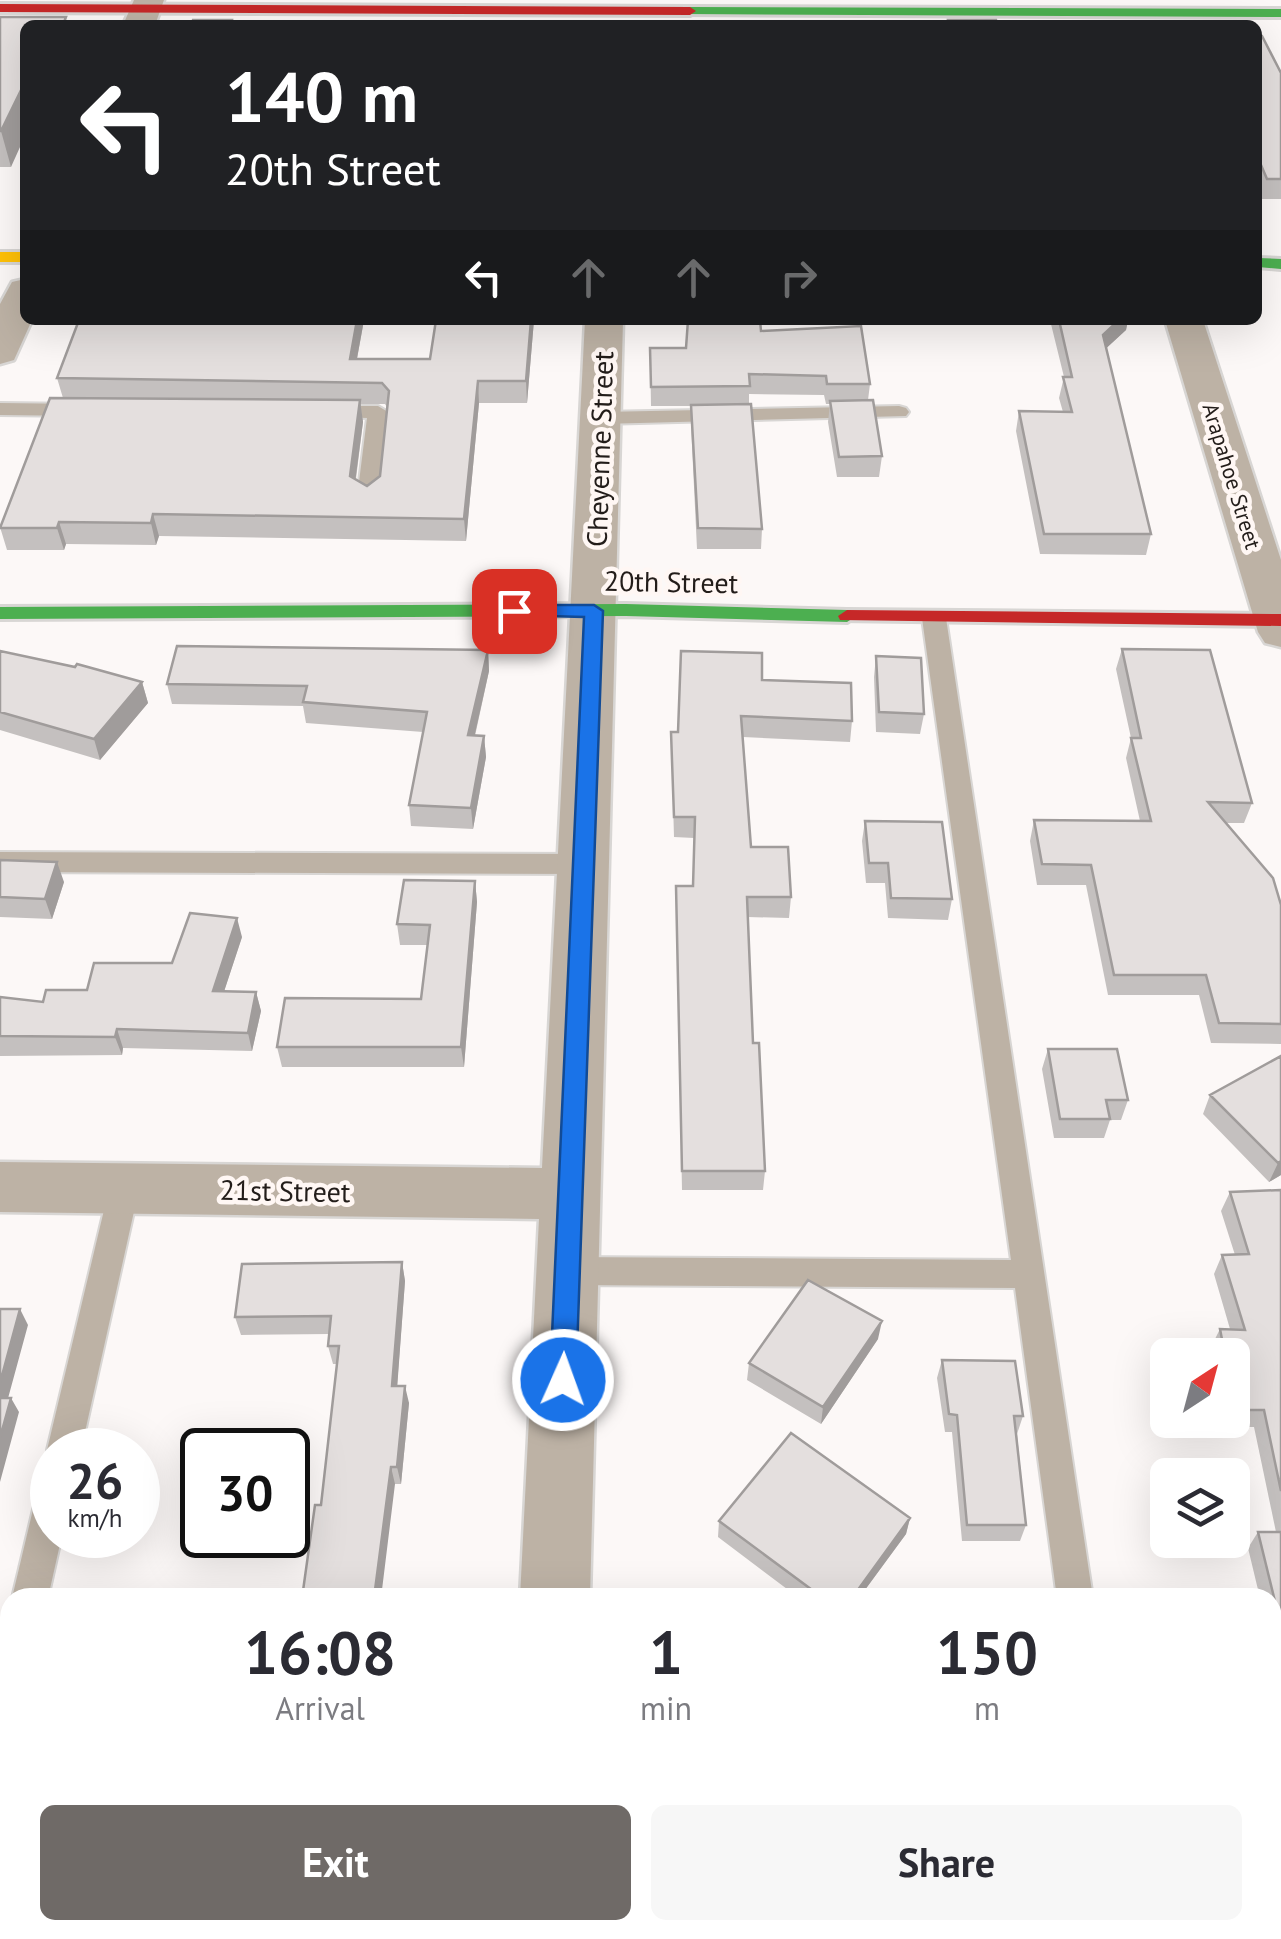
<!DOCTYPE html>
<html lang="en">
<head>
<meta charset="utf-8">
<style>
  :root { --surface:#fff; --page:#f7f7f7; --text:#2b2b33; --muted:#7c7c81; --accent:#6f6a67 }
  body { margin:0; font-family:"PT Sans",sans-serif; background:var(--page); color:var(--text); height:100vh; display:flex; flex-direction:column; font-size:38px; white-space:nowrap }
  * { box-sizing:border-box; margin:0 }
  p { font-size:32px; color:var(--muted) }
  .icon { flex:none; width:55px; height:55px; fill:none; stroke:currentColor; stroke-width:2; stroke-linecap:round; stroke-linejoin:round }
  .map { position:relative; flex:1; overflow:hidden }
  .side { position:absolute; left:0px; top:1588px; width:1282px; height:352px; display:flex; flex-direction:column; background:var(--surface); border-radius:30px 30px 0 0; box-shadow:0 10px 40px #0002 }
  .side>* { flex:none }
  .guide { position:absolute; left:20px; top:20px; width:1242px; height:305px; border-radius:15px; box-shadow:0 10px 40px #0002; background:#202124; color:#fff; overflow:hidden }
  .needle { width:65px; rotate:36deg }
  .buttons { position:absolute; left:1150px; top:1338px; display:grid; gap:20px }
  .buttons a { display:grid; place-items:center; width:100px; height:100px; border-radius:15px; background:var(--surface); box-shadow:0 10px 40px #0002; font-size:50px }
  .speed { position:absolute; left:30px; top:1428px; display:flex; gap:20px; font-size:50px; font-weight:700; text-align:center }
  .speed>* { display:grid; place-content:center; width:130px; height:130px; border-radius:50%; background:var(--surface); box-shadow:0 10px 40px #0002; line-height:1 }
  .speed small { font-size:25px; font-weight:400 }
  .speed .limit { border:5px solid #111; border-radius:15px; background:#fff; color:#111 }
  .pin { position:absolute; display:grid; place-items:center; width:85px; height:85px; color:#fff; margin:-42px; border-radius:20px; box-shadow:0 5px 15px #0006 }
  .me { position:absolute; width:110px; margin:-55px; rotate:2deg; stroke-linejoin:round; filter:drop-shadow(0 0 8px #0008) }
  .turn { display:flex; align-items:center; gap:35px; height:210px; padding:0 40px; font-size:45px }
  .turn .icon { width:130px; height:130px; stroke-width:2.5 }
  .turn b { display:block; font-size:70px; line-height:85px }
  .lanes { display:flex; align-items:center; height:95px; padding:0 40px; background:#0003; justify-content:center; gap:50px; direction:ltr }
  .lanes .off { opacity:.35 }
  .eta { display:flex; justify-content:space-evenly; align-items:center; height:170px; text-align:center }
  .eta b { font-size:60px; font-weight:700; line-height:70px }
  .button { display:flex; gap:20px; margin-top:auto; padding:20px 40px }
  .button a { flex:1; height:115px; border-radius:15px; background:var(--accent); color:#fff; font-size:40px; font-weight:700; line-height:115px; text-align:center }
  .button a+a { background:var(--page); color:var(--text) }
  .map>svg:first-child { display:block }
  .lines { fill:none; stroke-linecap:round; stroke-linejoin:round }
  .lane-casing { stroke:#d8d6d4; stroke-width:4 }
  .street-casing { stroke:#d8d6d4; stroke-width:5 }
  .fast-casing { stroke:#d8d6d4; stroke-width:6 }
  .slow-casing { stroke:#d8d6d4; stroke-width:6 }
  .jam-casing { stroke:#d8d6d4; stroke-width:6 }
  .lane { fill:#bdb2a5; fill-rule:evenodd }
  .street { fill:#bdb2a5; fill-rule:evenodd }
  .fast { fill:#4caf50; fill-rule:evenodd }
  .slow { fill:#ffc107; fill-rule:evenodd }
  .jam { fill:#c62828; fill-rule:evenodd }
  .wall { fill:#c4c0bf; fill-rule:evenodd }
  .shaded-wall { fill:#a09c9b }
  .building { fill:#e4dfde; stroke:#a09c9b; stroke-width:2.5 }
  .route { fill:#1a73e8; stroke:#114b97; stroke-width:2.5 }
  .labels { text-anchor:middle; stroke-width:9; stroke-linejoin:round; paint-order:stroke }
  .far-street-label { font-size:22px; fill:#231d1a; stroke:#fff7f4 }
  .street-label { font-size:28px; fill:#231d1a; stroke:#fff7f4 }
</style>
</head>
<body>
<div class="map">
<svg width="1281" height="1939" viewBox="0 0 1281 1939">
  <rect width="100%" height="100%" fill="#fcf8f7"/>
  <g class="lines">
    <!-- lane casing -->
    <g class="lane-casing">
      <path id="lane" d="M0,403L82,404L92,410L82,416L0,415Z
        M325,406H378L388,412L376,503L368,505L357,498L367,418L318,416L315,412Z
        M899,406L906,408L909,412L906,416L601,424L591,418L601,412Z
        M934,611L946,618L1093,1598H1057L1015,1288L567,1285L556,1281L551,1271L556,1261L567,1257L1011,1260L922,618Z
        M0,852L583,854L592,857L596,864L592,871L583,874L0,872Z
        M124,1176L135,1180L139,1189L81,1450H52V1461L47,1450L109,1189L113,1180Z
        M52,1485V1535H62L48,1598H12L35,1501L40,1490Z
        M10,1668V1743L0,1747V1672Z
        M1103,1930H1143L1145,1939H1105Z"/>
    </g>
    <!-- street casing -->
    <g class="street-casing">
      <path id="street" d="M134,0H164L155,25H123Z
        M25,279V320H32L14,360L0,364V304L12,282Z
        M585,320H623L590,1598H520L539,1219L0,1212V1162L542,1168Z
        M1165,320H1203L1281,560V647L1265,643L1258,632Z
        M505,1930H583V1939H503Z"/>
    </g>
    <!-- fast casing -->
    <g class="fast-casing">
      <path id="fast" d="M690,7L1281,9V17L685,14V8Z
        M1258,258L1281,259V269L1258,267Z
        M626,604L847,610L856,616L847,622L626,616L0,619V607Z"/>
    </g>
    <!-- slow casing -->
    <g class="slow-casing">
      <path id="slow" d="M0,252H25V262H0Z"/>
    </g>
    <!-- jam casing -->
    <g class="jam-casing">
      <path id="jam" d="M0,4L690,7L696,11L690,15L0,12Z
        M847,610L1281,614V626L840,620L838,616Z"/>
    </g>
    <!-- lane -->
    <use href="#lane" class="lane"/>
    <!-- street -->
    <use href="#street" class="street"/>
    <!-- fast -->
    <use href="#fast" class="fast"/>
    <!-- slow -->
    <use href="#slow" class="slow"/>
    <!-- jam -->
    <use href="#jam" class="jam"/>
  </g>
  <!-- wall -->
  <path class="wall" d="M0,17L25,25L11,167H0Z
    M1258,36L1281,73V199H1262L1258,188Z
    M79,320H364L357,359H430L436,320H534L527,403H479L466,541L159,536L156,545L66,544L64,550H7L0,527L63,398L57,378ZM360,404H385L387,407L380,476L367,486L356,479L363,422Z
    M1050,320H1128L1126,330L1106,348L1151,534L1146,555L1040,554L1016,431L1019,411L1063,412L1059,398L1064,377Z
    M761,331L870,384L868,400L882,456L879,477H837L828,422L830,404H826L824,395L749,394V404L762,529L761,549H697L691,425V406H651L650,348H686Z
    M1122,649L1252,803L1244,823H1226L1281,905V1044L1211,1043L1199,995H1108L1086,885H1037L1030,841L1034,820L1140,821L1126,758L1131,738L1116,669Z
    M488,650L489,671L475,736H484L486,757L473,829L411,826L409,805L423,732L306,723L303,706L172,704L167,684Z
    M0,651L142,682L148,703L100,760L0,730Z
    M876,656L924,714L920,734L876,732L874,677Z
    M762,680L852,721L850,742L743,737L751,847L791,897L789,918L748,917L753,1043L765,1171L763,1190H682L676,886H693L694,838L674,837L671,732H678Z
    M865,821L952,899L948,920L888,918L885,883H866L862,841Z
    M0,860L64,882L52,919L0,917Z
    M475,881L477,902L464,1067H282L277,1047L421,999L428,945H400L397,924Z
    M242,937L224,991L256,992L261,1011L252,1051L123,1048L122,1055L0,1056V997L43,1002L172,963Z
    M1048,1049L1128,1100L1121,1120H1110L1104,1138H1054L1042,1069Z
    M1281,1056V1175L1269,1182L1203,1114L1210,1095Z
    M1281,1190V1761L1272,1724V1669L1277,1668L1272,1650V1598H1260L1248,1548L1258,1532H1276L1254,1427H1227L1226,1420H1232V1355H1213L1211,1347L1220,1329H1230L1214,1274L1222,1255H1235L1221,1211L1230,1192Z
    M402,1262L405,1281L397,1386L409,1403L401,1484H395L321,1505L337,1364H333L328,1346L329,1334L241,1335L235,1317Z
    M878,1339L821,1424L747,1380L749,1363Z
    M942,1360L1023,1416L1017,1434L1026,1525L1020,1541H962L952,1432H945L937,1378Z
    M910,1518L906,1534L859,1598H799L718,1537L719,1521Z
    M1272,1776H1281V1834H1272Z
    M230,1930H369L368,1935H233Z
    M801,1930H835L829,1939H813Z"/>
  <!-- shaded-wall -->
  <path class="shaded-wall" d="M25,82V136L11,167L1,131Z
    M357,320H364L353,380L350,359Z
    M531,320H534L527,403L526,381Z
    M1119,320H1128L1126,330L1099,355L1103,335Z
    M478,381L479,403L466,541L464,519Z
    M360,400L363,422L353,498L350,476Z
    M153,514L159,536L156,545L151,523Z
    M59,522L66,544L64,550L57,528Z
    M488,650L489,671L470,756L468,735Z
    M142,682L148,703L100,760L94,739Z
    M484,736L486,757L473,829L471,808Z
    M57,862L64,882L52,919L45,899Z
    M475,881L477,902L464,1067L461,1047Z
    M237,918L242,937L218,1010L213,991Z
    M256,992L261,1011L252,1051L248,1033Z
    M117,1029L123,1048L122,1055L115,1037Z
    M1281,1161V1175L1269,1182L1278,1163Z
    M402,1262L405,1281L396,1403L392,1386Z
    M20,1309L28,1325L4,1413L0,1406V1383Z
    M882,1321L878,1339L821,1424L823,1407Z
    M405,1386L409,1403L401,1484L397,1467Z
    M11,1398L19,1412L0,1482V1438Z
    M391,1467L395,1484L381,1598H374Z
    M910,1518L906,1534L859,1598H852Z
    M344,1930H348L350,1935L349,1939H343Z"/>
  <!-- building -->
  <path class="building" d="M0,17H66L63,25H25V82L1,131H0Z
    M193,20H232L231,25H191Z
    M948,20H996L997,25H949Z
    M1258,36H1262L1281,73V179H1267L1261,165H1258Z
    M79,320H357L350,359H430L436,320H531L526,381H478L464,519L153,514L151,523L59,522L57,528H0L50,398L360,400L350,476L367,486L380,476L389,391L382,383L57,378Z
    M688,320H760L761,331L861,326L870,384H827L826,376L749,374L750,386L651,387L650,348H686Z
    M1059,320H1119L1103,335L1151,534H1044L1019,411L1072,412L1063,377H1072Z
    M873,400L882,456L839,457L830,401Z
    M751,404L762,529L698,528L691,405Z
    M177,646L488,650L468,735L484,736L471,808L409,805L427,712L303,702L307,686L167,684Z
    M1122,649L1210,650L1252,803L1208,802L1273,878L1281,905V1024L1219,1023L1206,975H1114L1091,865L1042,864L1034,820L1151,821L1131,738H1141Z
    M0,651L75,667L77,664L142,682L94,739L0,712Z
    M681,651L762,653V680L851,683L852,721L741,716L751,847H788L791,897H747L753,1043H759L765,1171H682L676,886H693L695,817H674L671,732H678Z
    M876,656L921,658L924,714L879,712Z
    M865,821L942,822L952,899L891,898L888,863H869Z
    M0,860L57,862L45,899L0,897Z
    M404,880L475,881L461,1047H277L285,998L421,999L430,925L397,924Z
    M190,913L237,918L213,991L256,992L248,1033L117,1029L115,1037L0,1036V997L43,1002L46,990H87L94,963H172Z
    M1048,1049H1117L1128,1100H1106L1110,1119H1060Z
    M1281,1056V1161L1278,1163L1210,1095Z
    M1281,1190V1491L1264,1410H1236L1232,1390V1355H1225L1220,1329L1245,1330L1222,1255L1249,1254L1230,1192Z
    M402,1262L392,1386H405L397,1467H391L374,1598H302L315,1505H321L339,1346H328L331,1316L235,1317L242,1264Z
    M808,1280L882,1321L823,1407L749,1363Z
    M0,1309H20L0,1383Z
    M942,1360L1015,1361L1023,1416H1014L1026,1525H967L957,1415L949,1414Z
    M0,1398H11L0,1438Z
    M791,1433L910,1518L852,1598H823L719,1521Z
    M1258,1532H1281V1626Z
    M1274,1668H1281V1700Z
    M1272,1776H1281V1822H1272Z
    M249,1930H344L343,1939H247Z
    M819,1930H832L828,1937Z"/>
  <!-- route -->
  <path class="route" d="M514,605H594L603,611L576,1380L573,1388L563,1392L553,1388L550,1380L584,617L508,615V607Z"/>
  <g class="labels">
    <!-- far-street labels -->
    <g class="far-street-label">
      <text transform="translate(1232 476) rotate(73)" y="8">Arapahoe Street</text>
    </g>
    <!-- street labels -->
    <g class="street-label">
      <text transform="translate(600 449) rotate(-88)" y="10">Cheyenne Street</text>
      <text transform="translate(671 582) rotate(1)" y="10">20th Street</text>
      <text transform="translate(285 1191) rotate(1)" y="10">21st Street</text>
    </g>
  </g>
</svg>
<div class="buttons">
<a><svg class="needle" viewBox="-14 -14 28 28"><path d="M0-13l5 13h-10z" fill="#e53935"/><path d="M0 13l5-13h-10z" fill="#7c7c81"/></svg></a>
<a><svg class="icon" aria-label="layers" viewBox="0 0 24 24"><path d="M12 4l9 5-9 5-9-5zM3 14l9 5 9-5"/></svg></a>
</div>
<div class="speed"><div>26<small>km/h</small></div><div class="limit">30</div></div>
<div class="pin" style="left:514px;top:611px;background:#d93025"><svg class="icon" aria-label="arrive" viewBox="0 0 24 24"><path d="M6 21V4h12l-3 4 3 4H6"/></svg></div>
<svg class="me" style="left:563px;top:1380px" viewBox="-20 -20 40 40"><circle r="17" fill="#1a73e8" stroke="#fff" stroke-width="3"/><path d="M0-11L8 9 0 5-8 9z" fill="#fff"/></svg>
<div class="guide">
<div class="turn"><svg class="icon" aria-label="left" viewBox="0 0 24 24"><path d="M17 20v-9H6M10 6l-5 5 5 5"/></svg><div><b>140 m</b>20th Street</div></div>
<div class="lanes"><svg class="icon" aria-label="left" viewBox="0 0 24 24"><path d="M17 20v-9H6M10 6l-5 5 5 5"/></svg><svg class="icon off" aria-label="ahead" viewBox="0 0 24 24"><path d="M12 20V5M6 11l6-6 6 6"/></svg><svg class="icon off" aria-label="ahead" viewBox="0 0 24 24"><path d="M12 20V5M6 11l6-6 6 6"/></svg><svg class="icon off" aria-label="right" viewBox="0 0 24 24"><path d="M7 20v-9h11M14 6l5 5-5 5"/></svg></div>
</div>
<section class="side">
<div class="eta">
<div><b>16:08</b><p>Arrival</p></div>
<div><b>1</b><p>min</p></div>
<div><b>150</b><p>m</p></div>
</div>
<div class="button"><a>Exit</a><a>Share</a></div>
</section>
</div>
</body>
</html>
